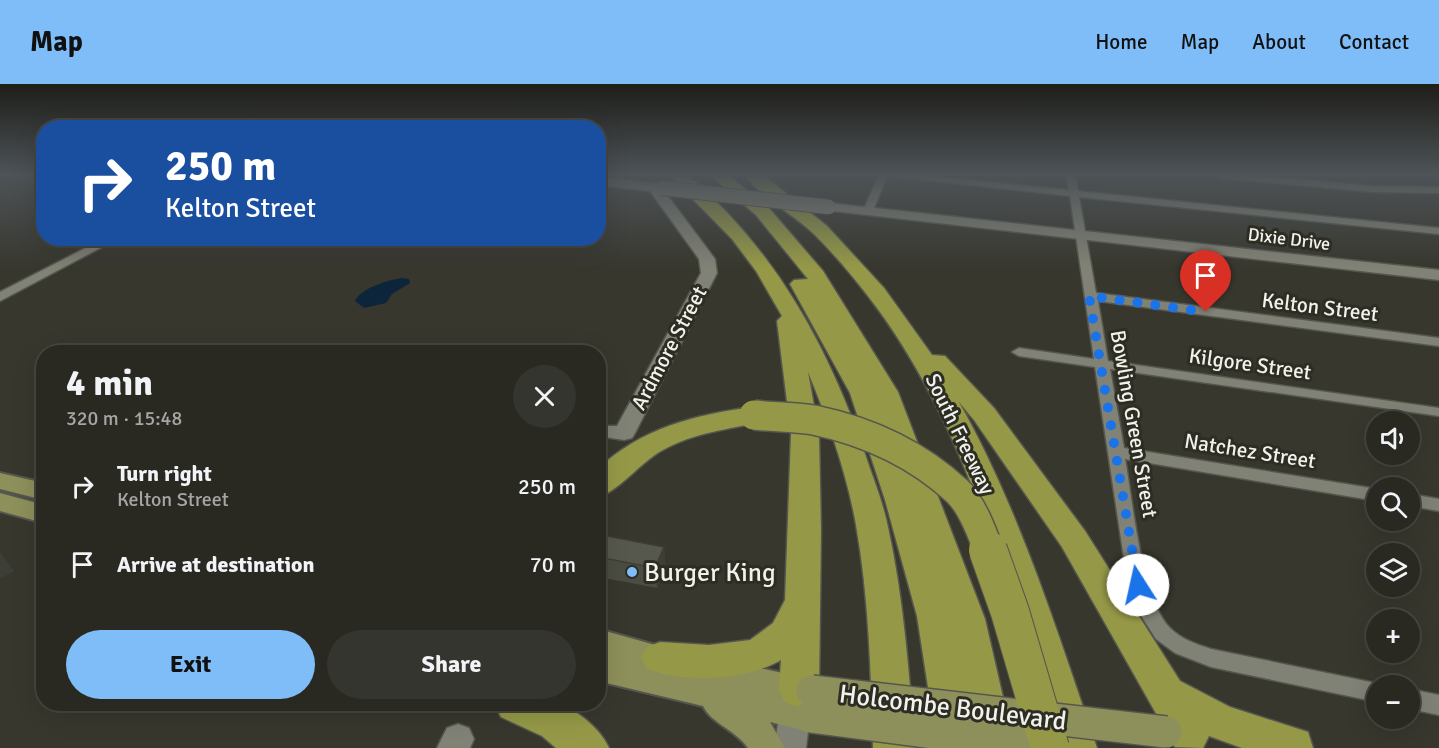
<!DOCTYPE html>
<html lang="en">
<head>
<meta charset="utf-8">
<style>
  :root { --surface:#292922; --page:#35352f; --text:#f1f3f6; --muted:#a5a6a5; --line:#454540; --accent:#7fbdf9 }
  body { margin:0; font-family:Signika,sans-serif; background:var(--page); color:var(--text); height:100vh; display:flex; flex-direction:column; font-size:22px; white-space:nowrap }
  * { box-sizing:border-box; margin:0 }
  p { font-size:20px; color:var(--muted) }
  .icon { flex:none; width:33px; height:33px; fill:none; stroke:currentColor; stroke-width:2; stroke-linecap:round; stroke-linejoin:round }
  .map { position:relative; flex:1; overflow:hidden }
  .sheet { position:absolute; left:36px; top:261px; width:570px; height:366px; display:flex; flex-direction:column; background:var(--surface); border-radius:24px; box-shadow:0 6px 24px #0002,0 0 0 2px var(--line) }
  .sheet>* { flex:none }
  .banner { position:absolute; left:36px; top:36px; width:570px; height:126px; border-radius:24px; box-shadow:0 6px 24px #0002,0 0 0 2px var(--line); background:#1a4fa0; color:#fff; overflow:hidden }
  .controls { position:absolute; left:1366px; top:327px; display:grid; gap:12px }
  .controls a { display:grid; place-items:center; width:54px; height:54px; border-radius:50%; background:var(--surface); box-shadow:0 6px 24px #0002,0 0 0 2px var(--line); font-size:30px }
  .pin { position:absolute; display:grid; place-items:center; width:51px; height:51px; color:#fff; margin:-62px -26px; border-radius:50% 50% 50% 0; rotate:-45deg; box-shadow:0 0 6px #0007 }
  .pin .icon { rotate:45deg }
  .me { position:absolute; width:66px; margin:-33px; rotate:350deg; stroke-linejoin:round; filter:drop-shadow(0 0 4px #0008) }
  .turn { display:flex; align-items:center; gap:21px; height:126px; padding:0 30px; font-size:27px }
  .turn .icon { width:78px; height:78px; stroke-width:2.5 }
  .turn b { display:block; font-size:42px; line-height:51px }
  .round { display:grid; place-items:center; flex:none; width:63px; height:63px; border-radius:32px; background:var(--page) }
  .head { display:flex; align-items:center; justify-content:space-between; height:102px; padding:0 30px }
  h1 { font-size:36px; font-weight:700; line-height:45px }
  .primary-button { display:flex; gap:12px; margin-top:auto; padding:12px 30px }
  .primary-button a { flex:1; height:69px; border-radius:36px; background:var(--accent); color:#111; font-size:24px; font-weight:700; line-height:69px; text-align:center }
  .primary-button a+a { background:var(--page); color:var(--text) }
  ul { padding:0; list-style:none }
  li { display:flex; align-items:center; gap:18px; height:78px; padding:0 30px }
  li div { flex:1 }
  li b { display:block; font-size:22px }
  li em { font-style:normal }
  header { display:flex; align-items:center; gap:36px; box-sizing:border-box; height:84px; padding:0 30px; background:var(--accent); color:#111 }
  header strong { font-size:28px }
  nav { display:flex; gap:33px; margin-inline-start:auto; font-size:21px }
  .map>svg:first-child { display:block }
  .water { fill:#0c253b }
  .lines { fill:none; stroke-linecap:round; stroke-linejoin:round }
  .street-casing { stroke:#55564e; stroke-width:3 }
  .secondary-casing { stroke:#55564e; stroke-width:3 }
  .primary-casing { stroke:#55564e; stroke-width:4 }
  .highway-casing { stroke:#55564e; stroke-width:3 }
  .street { fill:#818276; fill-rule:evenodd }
  .secondary { fill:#818276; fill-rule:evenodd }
  .primary { fill:#8d905a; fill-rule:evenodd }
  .highway { fill:#959947; fill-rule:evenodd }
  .secondary-bridge-casing { stroke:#55564e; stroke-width:16; stroke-linecap:butt }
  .primary-bridge-casing { stroke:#55564e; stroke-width:34; stroke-linecap:butt }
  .highway-bridge-far1-casing { stroke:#55564e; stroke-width:32; stroke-linecap:butt }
  .highway-bridge-casing { stroke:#55564e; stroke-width:40; stroke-linecap:butt }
  .secondary-bridge { stroke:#818276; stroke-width:14 }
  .primary-bridge { stroke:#8d905a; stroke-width:31 }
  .highway-bridge-far1 { stroke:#959947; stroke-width:29 }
  .highway-bridge { stroke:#959947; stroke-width:38 }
  .wall { fill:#4b4c42 }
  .shaded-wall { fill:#3d3e36 }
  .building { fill:#57584d; stroke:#3d3e36; stroke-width:1.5 }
  .route { stroke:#1a73e8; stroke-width:10; stroke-dasharray:0 18 }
  .poi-dot { fill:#7fbdf9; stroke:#2d2d24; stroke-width:2 }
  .labels { text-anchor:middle; stroke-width:6; stroke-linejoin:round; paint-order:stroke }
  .far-street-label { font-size:18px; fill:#f2f2ec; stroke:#2d2d24 }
  .street-label { font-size:21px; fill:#f2f2ec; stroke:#2d2d24 }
  .near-poi-label { font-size:26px; fill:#f2f2ec; stroke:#2d2d24; text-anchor:start }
  .near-street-label { font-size:26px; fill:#f2f2ec; stroke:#2d2d24 }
</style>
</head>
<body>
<header>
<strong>Map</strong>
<nav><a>Home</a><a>Map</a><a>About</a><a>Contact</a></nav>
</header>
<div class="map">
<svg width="1439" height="664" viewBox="0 0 1439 664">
  <rect width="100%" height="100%" fill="#37372e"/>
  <!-- water -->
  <path class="water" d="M402,194L409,195L410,199L392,210L386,219L364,224L355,217C361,204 388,196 402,194Z"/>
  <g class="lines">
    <!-- street casing -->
    <g class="street-casing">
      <path id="street" d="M879,91H917L1069,106L1066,91H1075L1078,107L1439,144V150L1079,113L1096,209L1439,254V262L1098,217L1108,277L1439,324V332L1110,285L1124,364L1377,405V417L1125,375C1133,417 1141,515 1170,544C1181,555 1196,560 1211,565L1385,601L1377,602V618L1211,583L1175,569L1156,555L1140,530L1128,501L1095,283L1019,272L1012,268L1019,264L1094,275L1070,112L887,92L873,127L864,129L863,127Z
        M1216,91H1250L1373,102L1439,103V109L1373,108L1221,94Z
        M105,154H119L0,217V208Z
        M1410,410L1439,415V427L1410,422Z
        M1410,605L1439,611V631L1410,625Z"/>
    </g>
    <!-- secondary casing -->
    <g class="secondary-casing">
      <path id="secondary" d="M598,93L667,101L669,104L664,107L715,175L717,189L635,349L632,354L624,356L598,352V342H617L701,189L699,175L650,107L598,101Z
        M829,119L1439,186V196L824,126L822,123Z
        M797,601L808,605L812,615L806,664H774L782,615L786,605Z
        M458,640L469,644L474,655L470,664H437L447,644Z"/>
    </g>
    <!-- primary casing -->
    <g class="primary-casing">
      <path id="primary" d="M0,389L44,399V416L0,405Z
        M0,409L44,421V439L0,427Z
        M598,545L684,569L689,578L681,588L690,590L688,586L693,576L704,572L819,597L823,607L819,617L813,619L822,622L827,633L822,644L810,648L770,638L785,664H748C736,646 712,640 703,622L598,597Z"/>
    </g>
    <!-- highway casing -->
    <g class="highway-casing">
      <path id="highway" d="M669,91H687C775,165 828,262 865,370C873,394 883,418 888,443C904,516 909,590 915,664H873C871,590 869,514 856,441C847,390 828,336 808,288L819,350L821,447L819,606L813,618L799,623L785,618L779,606L781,576C744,597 687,599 647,585L641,574L647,563L660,558L709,561L750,556L773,539L785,516L791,350L777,237L782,232L756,187L732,155Z
        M710,91H728L768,123L823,187L898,308L985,535L1011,648L1005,661L997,664L975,661L971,650L968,655L954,661L940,655L934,642L917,532L885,416L850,309L790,200L794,196L808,195L756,131Z
        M745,91H763L827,142L884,204L932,271L945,272L994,324L1085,447L1180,597L1230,623L1308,648L1313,664H1242L1209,652L1203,664L1175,663L1062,463L974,336L959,318C1020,427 1057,547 1097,664H1055C1010,510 968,341 868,212C852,191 833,169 814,150C793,130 762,115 745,91Z
        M754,323L764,325L767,331L764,337C728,346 694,348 661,367C641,378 618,408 598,413V385C641,344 697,330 754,323Z
        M495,620C512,618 539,616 556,620C577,624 601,646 609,664H556L542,652L501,633Z"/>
    </g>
    <!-- street -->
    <use href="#street" class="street"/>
    <!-- secondary -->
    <use href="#secondary" class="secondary"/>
    <!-- primary -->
    <use href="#primary" class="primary"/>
    <!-- highway -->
    <use href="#highway" class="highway"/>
    <!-- secondary-bridge casing -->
    <g class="secondary-bridge-casing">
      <path id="secondary-bridge" d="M662,104L829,123"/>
    </g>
    <!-- primary-bridge casing -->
    <g class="primary-bridge-casing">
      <path id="primary-bridge" d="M812,607L1166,648
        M810,633L1049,664"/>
    </g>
    <!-- highway-bridge-far1 casing -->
    <g class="highway-bridge-far1-casing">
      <path id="highway-bridge-far1" d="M754,331C774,333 794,333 814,336C866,347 917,370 957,407C972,421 982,448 989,468"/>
    </g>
    <!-- highway-bridge casing -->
    <g class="highway-bridge-casing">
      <path id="highway-bridge" d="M988,466L1010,528L1050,664"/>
    </g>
    <!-- secondary-bridge -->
    <use href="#secondary-bridge" class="secondary-bridge"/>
    <!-- primary-bridge -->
    <use href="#primary-bridge" class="primary-bridge"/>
    <!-- highway-bridge-far1 -->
    <use href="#highway-bridge-far1" class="highway-bridge-far1"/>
    <!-- highway-bridge -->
    <use href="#highway-bridge" class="highway-bridge"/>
  </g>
  <!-- wall -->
  <path class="wall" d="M664,463L665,483L657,504L599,493L598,469Z"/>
  <!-- shaded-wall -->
  <path class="shaded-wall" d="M664,463L665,483L657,504L655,484Z
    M0,468L14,487L0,495Z"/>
  <!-- building -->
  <path class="building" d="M607,452L664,463L655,484L598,473V469Z"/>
  <!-- sky -->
  <linearGradient id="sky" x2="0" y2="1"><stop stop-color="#1e1e19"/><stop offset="0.49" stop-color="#4d5357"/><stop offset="1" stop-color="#4d5357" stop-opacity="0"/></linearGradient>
  <rect width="1439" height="184" fill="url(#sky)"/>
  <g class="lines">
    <!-- route -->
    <path class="route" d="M1138,501L1089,212L1206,228"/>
  </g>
  <!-- markers -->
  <circle class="poi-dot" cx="632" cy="488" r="6"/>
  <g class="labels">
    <!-- far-street labels -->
    <g class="far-street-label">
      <text transform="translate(1289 155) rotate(7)" y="6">Dixie Drive</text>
    </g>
    <!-- street labels -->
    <g class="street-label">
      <text transform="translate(1320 223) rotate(7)" y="7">Kelton Street</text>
      <text transform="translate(669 264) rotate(-62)" y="7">Ardmore Street</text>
      <text transform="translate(1250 280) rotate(8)" y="7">Kilgore Street</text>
      <text transform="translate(1134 340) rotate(80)" y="7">Bowling Green Street</text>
      <text transform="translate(960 350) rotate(64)" y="7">South Freeway</text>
      <text transform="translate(1250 367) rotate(9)" y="7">Natchez Street</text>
    </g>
    <!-- near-poi labels -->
    <g class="near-poi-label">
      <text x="644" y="497">Burger King</text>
    </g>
    <!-- near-street labels -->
    <g class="near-street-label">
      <text transform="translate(953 623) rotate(7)" y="9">Holcombe Boulevard</text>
    </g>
  </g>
</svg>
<div class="controls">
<a><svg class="icon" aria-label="sound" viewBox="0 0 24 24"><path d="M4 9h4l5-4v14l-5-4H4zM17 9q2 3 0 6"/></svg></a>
<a><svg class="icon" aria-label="search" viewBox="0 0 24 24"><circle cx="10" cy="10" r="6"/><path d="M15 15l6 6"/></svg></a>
<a><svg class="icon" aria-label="layers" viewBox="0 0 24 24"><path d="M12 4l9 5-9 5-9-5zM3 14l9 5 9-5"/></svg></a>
<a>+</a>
<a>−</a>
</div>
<div class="pin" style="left:1206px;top:228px;background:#d93025"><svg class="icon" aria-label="arrive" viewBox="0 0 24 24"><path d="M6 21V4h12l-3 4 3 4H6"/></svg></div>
<svg class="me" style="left:1138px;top:501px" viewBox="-20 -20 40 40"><circle r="19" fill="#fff"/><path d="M0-13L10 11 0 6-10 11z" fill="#1a73e8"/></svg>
<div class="banner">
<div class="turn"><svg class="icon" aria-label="right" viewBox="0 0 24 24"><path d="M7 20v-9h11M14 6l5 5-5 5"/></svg><div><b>250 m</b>Kelton Street</div></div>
</div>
<section class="sheet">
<div class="head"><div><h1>4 min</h1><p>320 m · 15:48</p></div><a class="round"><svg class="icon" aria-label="close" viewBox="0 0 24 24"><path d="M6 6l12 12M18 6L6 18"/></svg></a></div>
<ul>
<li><svg class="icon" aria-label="right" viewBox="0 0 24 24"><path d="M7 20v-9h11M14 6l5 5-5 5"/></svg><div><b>Turn right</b><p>Kelton Street</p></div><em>250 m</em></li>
<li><svg class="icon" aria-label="arrive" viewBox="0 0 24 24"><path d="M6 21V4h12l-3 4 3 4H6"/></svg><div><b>Arrive at destination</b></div><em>70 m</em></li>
</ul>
<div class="primary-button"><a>Exit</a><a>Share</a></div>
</section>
</div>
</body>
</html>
